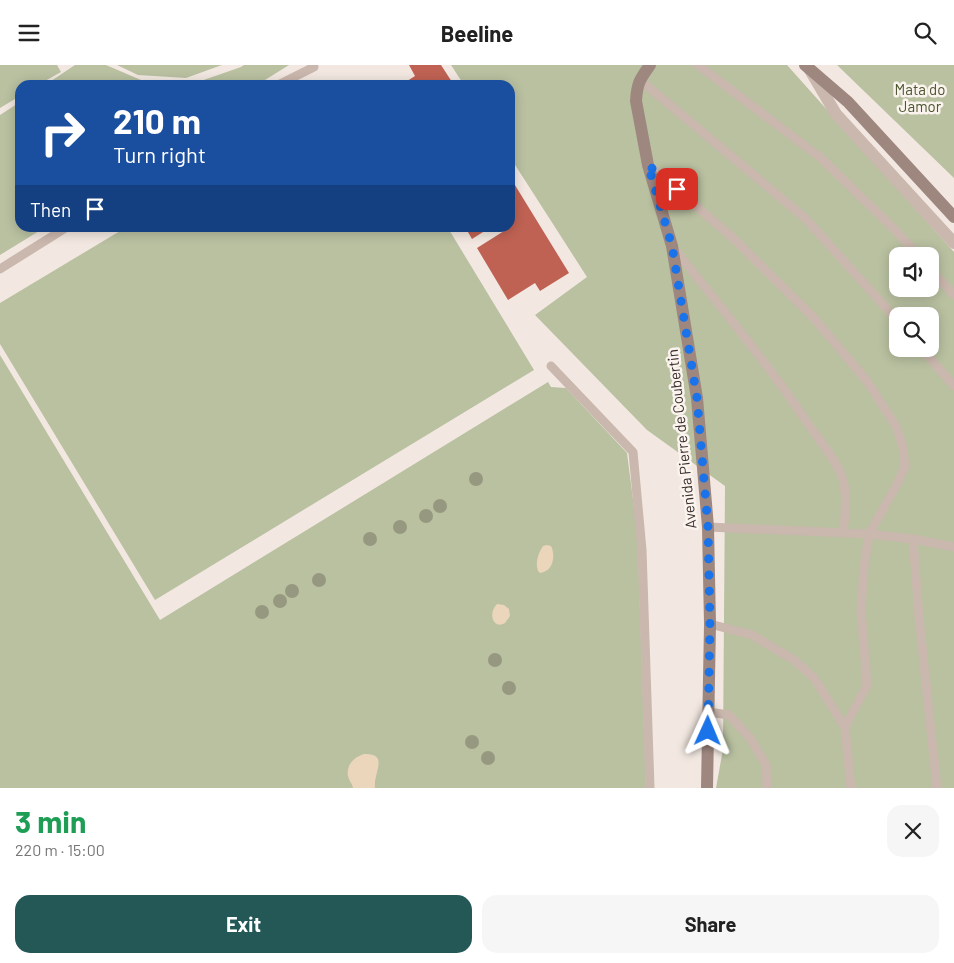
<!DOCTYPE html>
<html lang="en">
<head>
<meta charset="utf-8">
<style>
  :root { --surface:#fff; --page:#f6f6f6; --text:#222; --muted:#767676; --accent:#235856 }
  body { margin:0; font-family:Barlow,sans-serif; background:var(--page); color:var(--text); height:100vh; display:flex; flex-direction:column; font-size:19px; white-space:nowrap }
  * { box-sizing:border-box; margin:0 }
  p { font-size:16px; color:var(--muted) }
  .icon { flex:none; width:28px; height:28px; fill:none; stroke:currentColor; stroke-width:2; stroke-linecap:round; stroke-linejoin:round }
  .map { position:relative; height:723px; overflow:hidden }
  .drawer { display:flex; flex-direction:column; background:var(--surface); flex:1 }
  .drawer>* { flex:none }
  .banner { position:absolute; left:15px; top:15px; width:500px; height:152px; border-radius:15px; box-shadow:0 2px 12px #0003; background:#1a4fa0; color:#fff; overflow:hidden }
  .fabs { position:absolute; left:889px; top:182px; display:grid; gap:10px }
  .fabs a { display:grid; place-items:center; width:50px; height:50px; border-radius:10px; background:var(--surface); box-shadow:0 2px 12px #0003; font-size:25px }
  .pin { position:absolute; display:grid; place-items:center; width:42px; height:42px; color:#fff; margin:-21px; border-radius:10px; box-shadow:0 2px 8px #0006 }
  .me { position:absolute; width:55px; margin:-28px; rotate:1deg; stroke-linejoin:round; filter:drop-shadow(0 0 4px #0008) }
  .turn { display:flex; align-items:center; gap:18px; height:105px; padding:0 15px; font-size:22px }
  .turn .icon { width:65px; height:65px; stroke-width:2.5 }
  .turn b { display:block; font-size:35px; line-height:42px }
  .then { display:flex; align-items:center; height:48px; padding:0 15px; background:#0003; gap:10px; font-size:19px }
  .round { display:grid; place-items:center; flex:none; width:52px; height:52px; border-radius:15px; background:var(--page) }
  .overview { display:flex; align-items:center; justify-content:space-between; height:85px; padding:0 15px }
  h1 { font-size:30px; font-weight:700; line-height:38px; color:#1e9e55 }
  .cta { display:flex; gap:10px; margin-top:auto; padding:10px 15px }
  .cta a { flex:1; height:58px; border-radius:15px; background:var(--accent); color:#fff; font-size:20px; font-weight:700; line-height:58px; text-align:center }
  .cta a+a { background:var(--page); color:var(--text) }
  header { display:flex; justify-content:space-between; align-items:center; height:65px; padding:0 15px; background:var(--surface); font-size:22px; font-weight:700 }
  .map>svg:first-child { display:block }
  .green { fill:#b9c1a1; fill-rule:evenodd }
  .sand { fill:#ebd5bb }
  .building { fill:#bf6253 }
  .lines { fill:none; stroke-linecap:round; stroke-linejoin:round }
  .lane { stroke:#cab7ad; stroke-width:9 }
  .street { stroke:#cab7ad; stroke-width:12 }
  .secondary { stroke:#9e877f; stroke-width:12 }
  .tree { fill:#979880 }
  .route { stroke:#1a73e8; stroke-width:9; stroke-dasharray:0 16.2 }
  .labels { text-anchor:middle; stroke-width:5; stroke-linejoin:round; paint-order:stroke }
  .park-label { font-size:15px; fill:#4c5630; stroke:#faf3ee }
  .street-label { font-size:15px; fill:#392e2b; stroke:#faf3ee }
</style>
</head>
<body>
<header><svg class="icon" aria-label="menu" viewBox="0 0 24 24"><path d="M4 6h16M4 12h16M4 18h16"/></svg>Beeline<svg class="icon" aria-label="search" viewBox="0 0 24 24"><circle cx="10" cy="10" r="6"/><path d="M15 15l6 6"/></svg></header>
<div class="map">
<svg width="954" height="723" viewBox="0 0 954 723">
  <rect width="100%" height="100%" fill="#f2e8e1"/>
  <!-- green -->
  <path class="green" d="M0,0H57L61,7L38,20H20V31L0,43Z
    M75,0H106L141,15L195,18L241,2L244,0H289L257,20H45Z
    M117,0H222L186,13L138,10Z
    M451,0H787L954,187V723H716L723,684L725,421L647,365L535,250L587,212L510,92V20H464ZM898,191H930V224H898ZM898,251H930V284H898Z
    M837,0H954V113Z
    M20,37V162L44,163L0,190V50Z
    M448,163L534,305L155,535L0,279V238L125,163Z
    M0,290L160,555L548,317L551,322L566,323L627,388L634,442L637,457L646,723H0Z"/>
  <!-- sand -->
  <path class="sand" d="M547,480L551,481C556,491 553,507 540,508L538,506C535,497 538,489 543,481Z
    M497,539L504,540L509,544L510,551C509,552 506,557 505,558C494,565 487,549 497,539Z
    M364,689C390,688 373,708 375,723H353C352,718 349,716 348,711C346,700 354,692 364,689Z"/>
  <!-- building -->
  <path class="building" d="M409,0H441L454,20H401L415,11Z
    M510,112L569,208L540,226L535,218L508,235L477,183L504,166L502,162H510Z
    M465,162H491L472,174Z"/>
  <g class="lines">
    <!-- lane -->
    <path class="lane" d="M698,0L821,93L892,162L919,191
      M640,15L805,153L898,256
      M278,20L314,2
      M649,100L734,174L813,252L867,316L897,363L903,383L905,402L897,419L869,469L864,502L861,545L867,620L845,662L851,723
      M672,181C720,241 769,300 811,363C823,380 839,398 844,419C847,435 845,451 843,468
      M0,204L67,162
      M930,204L954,230
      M922,284L954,321
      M551,301L633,387L642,485L650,723
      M708,462L869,469L913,474L954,482
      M913,474L919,552L937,723
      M710,559L752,570L794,595L814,613L845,662
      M708,647L729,650L750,673L766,700L767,723"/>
    <!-- street -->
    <path class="street" d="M810,5L836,49L954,178"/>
    <!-- secondary -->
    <path class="secondary" d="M650,0C640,14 637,18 636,36L648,100L672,181L697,333L708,462L710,559L707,723
      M805,0L848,37L954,152"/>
  </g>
  <!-- trees -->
  <g class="tree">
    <circle cx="476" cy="414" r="7"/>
    <circle cx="440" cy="441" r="7"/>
    <circle cx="426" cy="451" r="7"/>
    <circle cx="400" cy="462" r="7"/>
    <circle cx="370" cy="474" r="7"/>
    <circle cx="319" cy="515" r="7"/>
    <circle cx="292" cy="526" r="7"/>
    <circle cx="280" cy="536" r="7"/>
    <circle cx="262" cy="547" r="7"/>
    <circle cx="495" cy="595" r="7"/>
    <circle cx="509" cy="623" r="7"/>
    <circle cx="472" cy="677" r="7"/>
    <circle cx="488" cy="693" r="7"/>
  </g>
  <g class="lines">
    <!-- route -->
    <path class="route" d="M677,124L648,100L672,181L697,333L708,462L710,559L708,666"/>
  </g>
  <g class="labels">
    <!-- park labels -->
    <g class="park-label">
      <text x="920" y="30">Mata do<tspan x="920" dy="17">Jamor</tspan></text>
    </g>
    <!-- street labels -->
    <g class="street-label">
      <text transform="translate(682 374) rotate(-96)" y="5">Avenida Pierre de Coubertin</text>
    </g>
  </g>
</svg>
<div class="fabs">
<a><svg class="icon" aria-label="sound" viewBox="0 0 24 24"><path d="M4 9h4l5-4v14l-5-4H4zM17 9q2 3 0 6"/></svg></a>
<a><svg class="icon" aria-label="search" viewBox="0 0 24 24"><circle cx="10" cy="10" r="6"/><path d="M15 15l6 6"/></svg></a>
</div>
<div class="pin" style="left:677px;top:124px;background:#d93025"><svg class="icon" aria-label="arrive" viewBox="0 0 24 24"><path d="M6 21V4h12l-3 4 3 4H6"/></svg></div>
<svg class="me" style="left:708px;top:666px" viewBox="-20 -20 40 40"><path d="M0-17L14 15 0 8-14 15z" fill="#1a73e8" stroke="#fff" stroke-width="4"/></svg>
<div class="banner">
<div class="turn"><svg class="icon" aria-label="right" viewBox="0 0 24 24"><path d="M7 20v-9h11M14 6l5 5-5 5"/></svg><div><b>210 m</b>Turn right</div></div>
<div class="then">Then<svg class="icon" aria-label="arrive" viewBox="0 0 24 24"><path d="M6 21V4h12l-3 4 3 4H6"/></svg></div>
</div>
</div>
<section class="drawer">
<div class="overview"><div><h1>3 min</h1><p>220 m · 15:00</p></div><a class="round"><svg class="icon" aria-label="close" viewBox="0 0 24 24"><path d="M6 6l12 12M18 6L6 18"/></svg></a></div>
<div class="cta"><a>Exit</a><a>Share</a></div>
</section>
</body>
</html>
